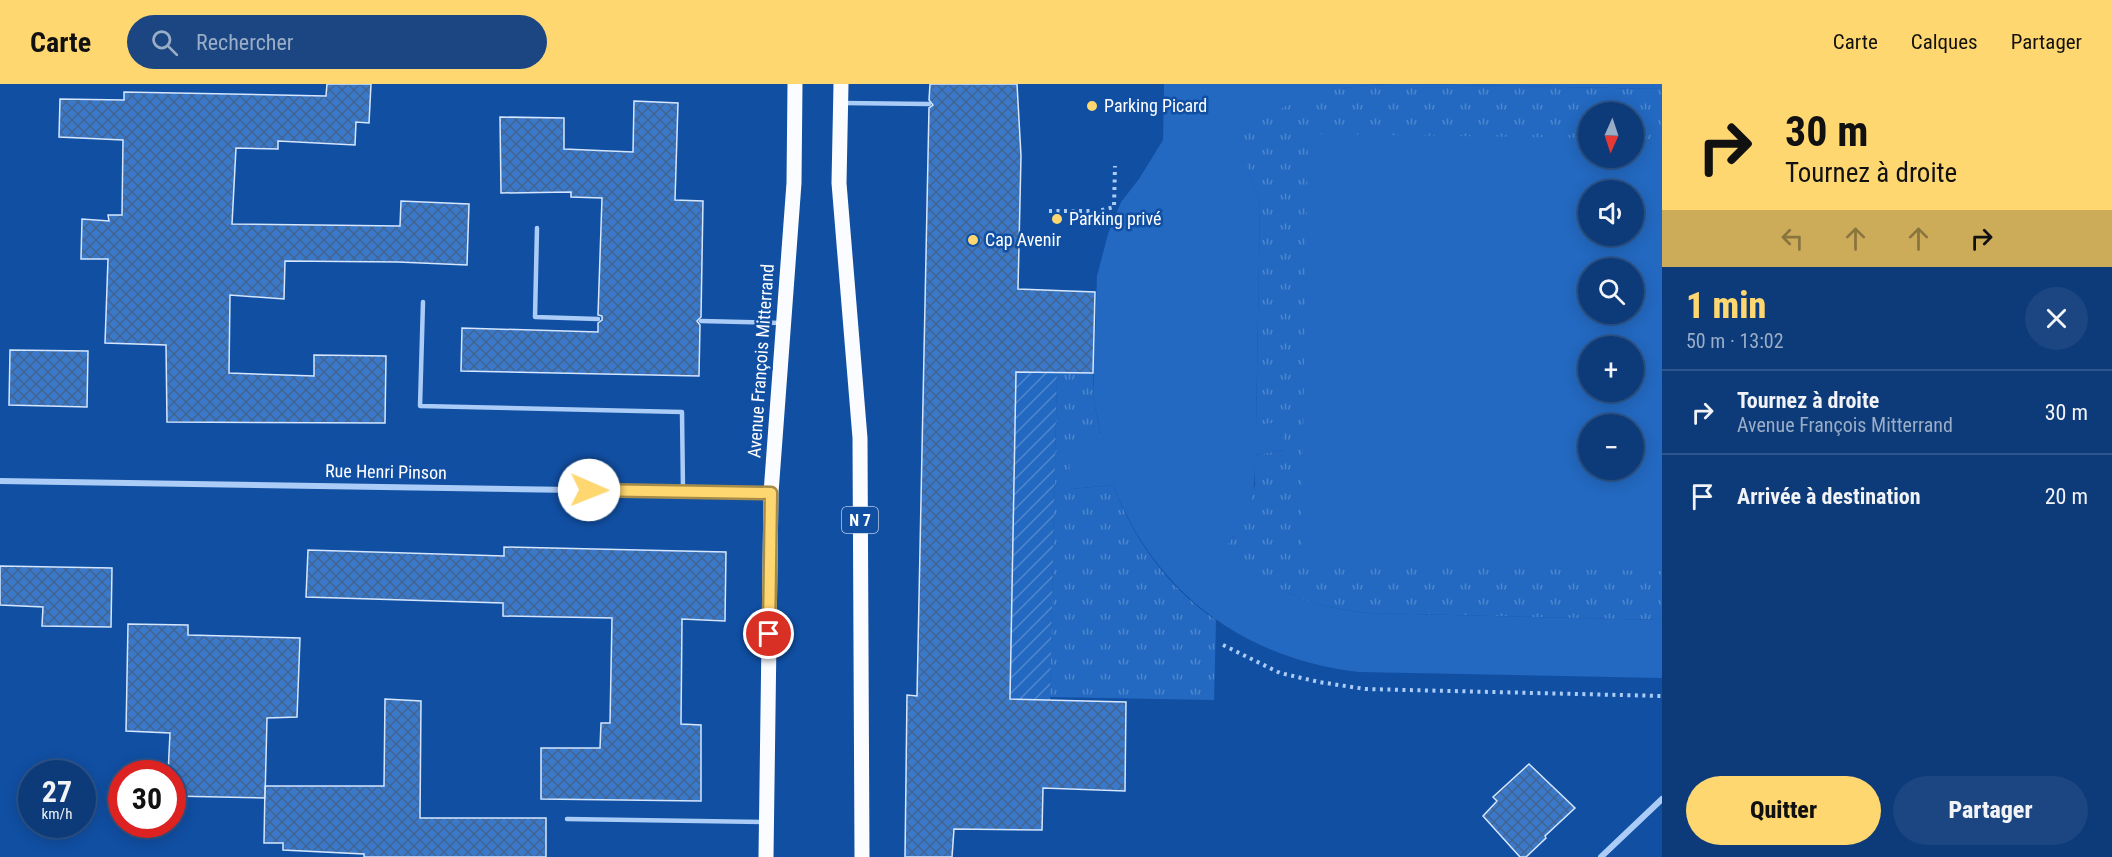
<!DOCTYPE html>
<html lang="fr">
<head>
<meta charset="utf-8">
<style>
  :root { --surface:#0d3b7a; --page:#1b4681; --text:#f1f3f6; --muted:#9aadc7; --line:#2d558b; --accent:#ffd770 }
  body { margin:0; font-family:"Roboto Condensed",sans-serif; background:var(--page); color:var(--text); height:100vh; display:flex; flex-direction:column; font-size:22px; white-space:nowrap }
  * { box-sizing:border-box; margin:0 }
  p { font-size:20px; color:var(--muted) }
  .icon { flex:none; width:33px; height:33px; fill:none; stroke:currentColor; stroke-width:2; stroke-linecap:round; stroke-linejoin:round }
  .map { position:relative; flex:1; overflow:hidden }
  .details { display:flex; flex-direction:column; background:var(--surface); width:450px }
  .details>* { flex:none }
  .guide { background:#ffd770; color:#111; overflow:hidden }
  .needle { width:39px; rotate:183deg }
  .tools { position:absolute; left:1578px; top:18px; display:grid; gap:12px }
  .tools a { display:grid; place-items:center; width:66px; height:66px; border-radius:50%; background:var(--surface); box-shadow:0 3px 15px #0003,0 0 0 2px var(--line); font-size:30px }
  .speed { position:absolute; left:18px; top:676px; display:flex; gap:12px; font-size:30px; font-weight:700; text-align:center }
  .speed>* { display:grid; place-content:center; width:78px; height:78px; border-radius:50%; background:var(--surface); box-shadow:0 3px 15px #0003,0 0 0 2px var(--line); line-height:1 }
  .speed small { font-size:15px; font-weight:400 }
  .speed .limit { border:9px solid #d22; background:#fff; color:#111 }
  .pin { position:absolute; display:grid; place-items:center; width:51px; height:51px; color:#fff; margin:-26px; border:3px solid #fff; border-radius:50%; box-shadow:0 2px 6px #0007 }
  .me { position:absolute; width:66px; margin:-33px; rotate:91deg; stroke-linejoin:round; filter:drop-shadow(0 0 4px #0008) }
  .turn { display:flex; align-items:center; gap:21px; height:126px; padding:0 24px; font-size:27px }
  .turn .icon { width:78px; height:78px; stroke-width:2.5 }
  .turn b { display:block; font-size:42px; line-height:51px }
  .lanes { display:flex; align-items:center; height:57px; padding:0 24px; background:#0003; justify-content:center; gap:30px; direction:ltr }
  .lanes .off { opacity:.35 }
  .round { display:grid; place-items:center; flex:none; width:63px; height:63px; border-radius:32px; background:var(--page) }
  .overview { display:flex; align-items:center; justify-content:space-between; height:102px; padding:0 24px }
  h1 { font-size:36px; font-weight:800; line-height:45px; color:var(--accent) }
  .primary-button { display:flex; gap:12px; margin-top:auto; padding:12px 24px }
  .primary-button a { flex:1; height:69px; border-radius:36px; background:var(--accent); color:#111; font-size:24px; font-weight:800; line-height:69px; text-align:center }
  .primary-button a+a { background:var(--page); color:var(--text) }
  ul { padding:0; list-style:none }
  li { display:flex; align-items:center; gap:18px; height:84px; padding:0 24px; border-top:2px solid var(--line) }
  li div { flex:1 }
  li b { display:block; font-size:22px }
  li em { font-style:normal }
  header { display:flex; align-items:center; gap:36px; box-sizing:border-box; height:84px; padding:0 30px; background:var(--accent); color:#111 }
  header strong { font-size:28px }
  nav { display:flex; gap:33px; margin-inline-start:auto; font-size:21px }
  .search { width:420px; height:54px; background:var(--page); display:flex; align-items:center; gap:15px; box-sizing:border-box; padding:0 21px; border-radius:33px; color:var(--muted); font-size:22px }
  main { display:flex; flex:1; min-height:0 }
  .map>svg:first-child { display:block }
  .grass { fill:url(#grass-tufts); fill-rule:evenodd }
  .garden { fill:url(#garden-furrows) }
  .pitch { fill:#2369c1; fill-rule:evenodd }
  .building { fill:url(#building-cross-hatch); stroke:#d5e7fe; stroke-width:1.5 }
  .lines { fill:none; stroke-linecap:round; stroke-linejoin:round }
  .path { stroke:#abccf6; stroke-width:4; stroke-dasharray:3 4.5; stroke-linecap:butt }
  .service { stroke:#abccf6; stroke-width:4.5 }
  .minor { stroke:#abccf6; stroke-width:6 }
  .primary { stroke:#fafcff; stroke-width:15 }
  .route-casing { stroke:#a68c49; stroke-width:15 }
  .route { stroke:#ffd770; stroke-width:10 }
  .poi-dot { fill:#ffd770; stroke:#114fa3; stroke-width:2 }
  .labels { text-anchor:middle; stroke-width:5; stroke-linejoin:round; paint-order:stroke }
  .shield { fill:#114fa3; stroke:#b8cae3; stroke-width:1.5 }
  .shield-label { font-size:16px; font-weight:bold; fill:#fff }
  .poi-label { font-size:18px; fill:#fff; stroke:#114fa3; text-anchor:start }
  .street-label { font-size:18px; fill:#fff; stroke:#114fa3 }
</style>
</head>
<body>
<header>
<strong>Carte</strong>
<div class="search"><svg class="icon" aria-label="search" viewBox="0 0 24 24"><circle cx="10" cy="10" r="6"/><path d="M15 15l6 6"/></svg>Rechercher</div>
<nav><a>Carte</a><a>Calques</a><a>Partager</a></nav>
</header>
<main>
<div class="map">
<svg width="1662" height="773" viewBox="0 0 1662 773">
  <defs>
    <pattern id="grass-tufts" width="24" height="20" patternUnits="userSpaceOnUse" patternTransform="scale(1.5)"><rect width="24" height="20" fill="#2369c1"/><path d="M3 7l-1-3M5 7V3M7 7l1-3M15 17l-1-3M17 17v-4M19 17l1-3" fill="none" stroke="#4f87cd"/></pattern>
    <pattern id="garden-furrows" width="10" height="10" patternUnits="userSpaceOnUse" patternTransform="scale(1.5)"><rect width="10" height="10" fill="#2369c1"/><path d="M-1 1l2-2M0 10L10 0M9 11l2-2" fill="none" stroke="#4f87cd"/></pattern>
    <pattern id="building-cross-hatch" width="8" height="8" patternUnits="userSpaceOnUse" patternTransform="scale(1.5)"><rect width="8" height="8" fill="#3a78c9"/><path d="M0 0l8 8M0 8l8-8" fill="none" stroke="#426491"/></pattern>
  </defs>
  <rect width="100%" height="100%" fill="#114fa3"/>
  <!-- grass -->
  <path class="grass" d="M1407,0L1662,5V536L1369,529C1311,524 1267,505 1223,466L1234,452L1255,401V371L1284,366L1256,342L1260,123C1256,99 1245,78 1230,58C1290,10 1332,0 1407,0ZM1588,28H1634V74H1588ZM1588,106H1634V152H1588ZM1588,184H1634V230H1588ZM1588,262H1634V308H1588ZM1588,340H1634V386H1588Z
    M1057,289H1093V312L1102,357L1072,405L1113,401C1133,454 1168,504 1216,536L1214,616L1050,613Z"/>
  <!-- garden -->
  <path class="garden" d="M1017,241H1058L1050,616L1010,615Z"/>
  <!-- pitch -->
  <path class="pitch" d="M1164,0H1385C1322,3 1280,18 1231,58C1245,79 1256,97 1260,123L1256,341L1281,338L1284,366L1255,371C1255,393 1255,414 1245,435C1239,446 1230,456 1224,466C1267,505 1312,524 1369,529L1662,536V594L1359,588C1243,574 1156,510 1113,401L1071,405L1068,361L1102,356L1093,312L1097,192L1108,150L1121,118L1139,95L1163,56Z
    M1407,0H1662V5Z
    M1308,50L1588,54V74H1634V55H1662V487L1301,481ZM1588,106H1634V152H1588ZM1588,184H1634V230H1588ZM1588,262H1634V308H1588ZM1588,340H1634V386H1588Z"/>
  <!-- building -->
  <path class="building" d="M327,0H371L369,39L356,38L355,61L278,57V65L236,64L232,140L400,142L401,117L469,120L467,181L398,178L285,177L284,215L230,211L229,289L314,292V271L386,272L385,339L167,338L166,261L105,259L108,175H81L82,135L109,137L108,131H122L123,56L59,53L60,15L124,16V8L326,12Z
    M930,0H1017L1021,72L1018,205L1095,208L1093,289L1016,288L1010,615L1126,618L1125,707L1043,704L1042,746L954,745L952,773H905L907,611L917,612L929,24L933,21L929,16Z
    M634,17L678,19L675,116L703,117L701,233L697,237L700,241L699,292L461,287L462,244L598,248V239L602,236V232L598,231L602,114L571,113V108L501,109L500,33L564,34V65L633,68Z
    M10,266L88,267L87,323L9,321Z
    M504,463L726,468L725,537L682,535L681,640L701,641V717L541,715V664H600L601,639H610L612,534L503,532V519L306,513L308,466L504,472Z
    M0,482L112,484L111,543L42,542L43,523L0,521Z
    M128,540L188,541V551L300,554L297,633L267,634L265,714L172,712V690H168L170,649L126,647Z
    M385,615L421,617L420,734H546V773H364V770L283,766V759H264L265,702H384Z
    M1529,680L1575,724L1545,752L1546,754L1526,773H1520L1483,732L1497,717L1493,713Z"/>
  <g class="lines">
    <!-- path -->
    <path class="path" d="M1049,127H1098L1114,123L1115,82
      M1223,561L1280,589L1319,598L1365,605L1662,612"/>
    <!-- service -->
    <path class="service" d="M842,19L929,20
      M537,144L535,233L598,235
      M423,218L420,322L682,328L683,407
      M701,237L781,239
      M567,735L763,738"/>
    <!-- minor -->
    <path class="minor" d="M0,397L771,409
      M1601,773L1662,715"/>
    <!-- primary -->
    <path class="primary" d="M841,0L839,99L860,354L862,773
      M766,773L771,409L794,99L795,0"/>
  </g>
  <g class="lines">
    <!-- route casing -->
    <g class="route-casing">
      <path id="route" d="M589,406L771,409L769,550"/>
    </g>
    <!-- route -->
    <use href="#route" class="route"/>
  </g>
  <!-- markers -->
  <g class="poi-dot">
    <circle cx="1092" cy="22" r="6"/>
    <circle cx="1057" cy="135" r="6"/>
    <circle cx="973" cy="156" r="6"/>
  </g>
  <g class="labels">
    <!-- shield labels -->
    <rect class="shield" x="842" y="423" width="36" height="26" rx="4.5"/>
    <g class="shield-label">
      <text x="860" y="442">N 7</text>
    </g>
    <!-- poi labels -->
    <g class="poi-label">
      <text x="1104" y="28">Parking Picard</text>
      <text x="1069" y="141">Parking privé</text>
      <text x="985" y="162">Cap Avenir</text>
    </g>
    <!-- street labels -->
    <g class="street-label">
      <text transform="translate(761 277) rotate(-86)" y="6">Avenue François Mitterrand</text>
      <text transform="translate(386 388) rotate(1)" y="6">Rue Henri Pinson</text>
    </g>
  </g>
</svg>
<div class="tools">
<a><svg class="needle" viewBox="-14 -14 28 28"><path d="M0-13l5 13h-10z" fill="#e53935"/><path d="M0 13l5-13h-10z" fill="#9aadc7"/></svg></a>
<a><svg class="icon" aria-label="sound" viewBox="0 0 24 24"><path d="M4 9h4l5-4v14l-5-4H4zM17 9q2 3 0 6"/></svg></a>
<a><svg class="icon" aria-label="search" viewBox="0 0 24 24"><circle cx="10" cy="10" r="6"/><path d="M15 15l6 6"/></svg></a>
<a>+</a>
<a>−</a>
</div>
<div class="speed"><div>27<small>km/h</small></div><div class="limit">30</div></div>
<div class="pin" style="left:769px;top:550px;background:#d93025"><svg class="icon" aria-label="arrive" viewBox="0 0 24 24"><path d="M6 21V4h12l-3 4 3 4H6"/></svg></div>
<svg class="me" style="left:589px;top:406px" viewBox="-20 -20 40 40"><circle r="19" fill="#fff"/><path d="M0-13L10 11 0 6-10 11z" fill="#ffd770"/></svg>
</div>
<section class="details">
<div class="guide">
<div class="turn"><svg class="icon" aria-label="right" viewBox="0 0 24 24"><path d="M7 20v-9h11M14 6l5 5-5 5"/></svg><div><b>30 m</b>Tournez à droite</div></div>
<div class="lanes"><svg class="icon off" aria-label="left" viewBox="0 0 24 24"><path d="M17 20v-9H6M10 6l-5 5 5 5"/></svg><svg class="icon off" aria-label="ahead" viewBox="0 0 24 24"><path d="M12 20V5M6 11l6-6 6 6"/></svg><svg class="icon off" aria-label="ahead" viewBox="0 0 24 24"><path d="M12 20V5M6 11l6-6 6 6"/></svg><svg class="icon" aria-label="right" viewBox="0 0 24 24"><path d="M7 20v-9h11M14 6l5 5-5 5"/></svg></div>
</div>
<div class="overview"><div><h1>1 min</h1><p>50 m · 13:02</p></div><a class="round"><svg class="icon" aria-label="close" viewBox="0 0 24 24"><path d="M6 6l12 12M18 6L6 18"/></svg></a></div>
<ul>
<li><svg class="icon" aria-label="right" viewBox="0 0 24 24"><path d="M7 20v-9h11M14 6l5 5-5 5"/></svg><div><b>Tournez à droite</b><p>Avenue François Mitterrand</p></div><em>30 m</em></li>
<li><svg class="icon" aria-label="arrive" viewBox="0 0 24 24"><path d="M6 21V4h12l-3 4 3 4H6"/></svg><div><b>Arrivée à destination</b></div><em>20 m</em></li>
</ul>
<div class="primary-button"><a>Quitter</a><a>Partager</a></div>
</section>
</main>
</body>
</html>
